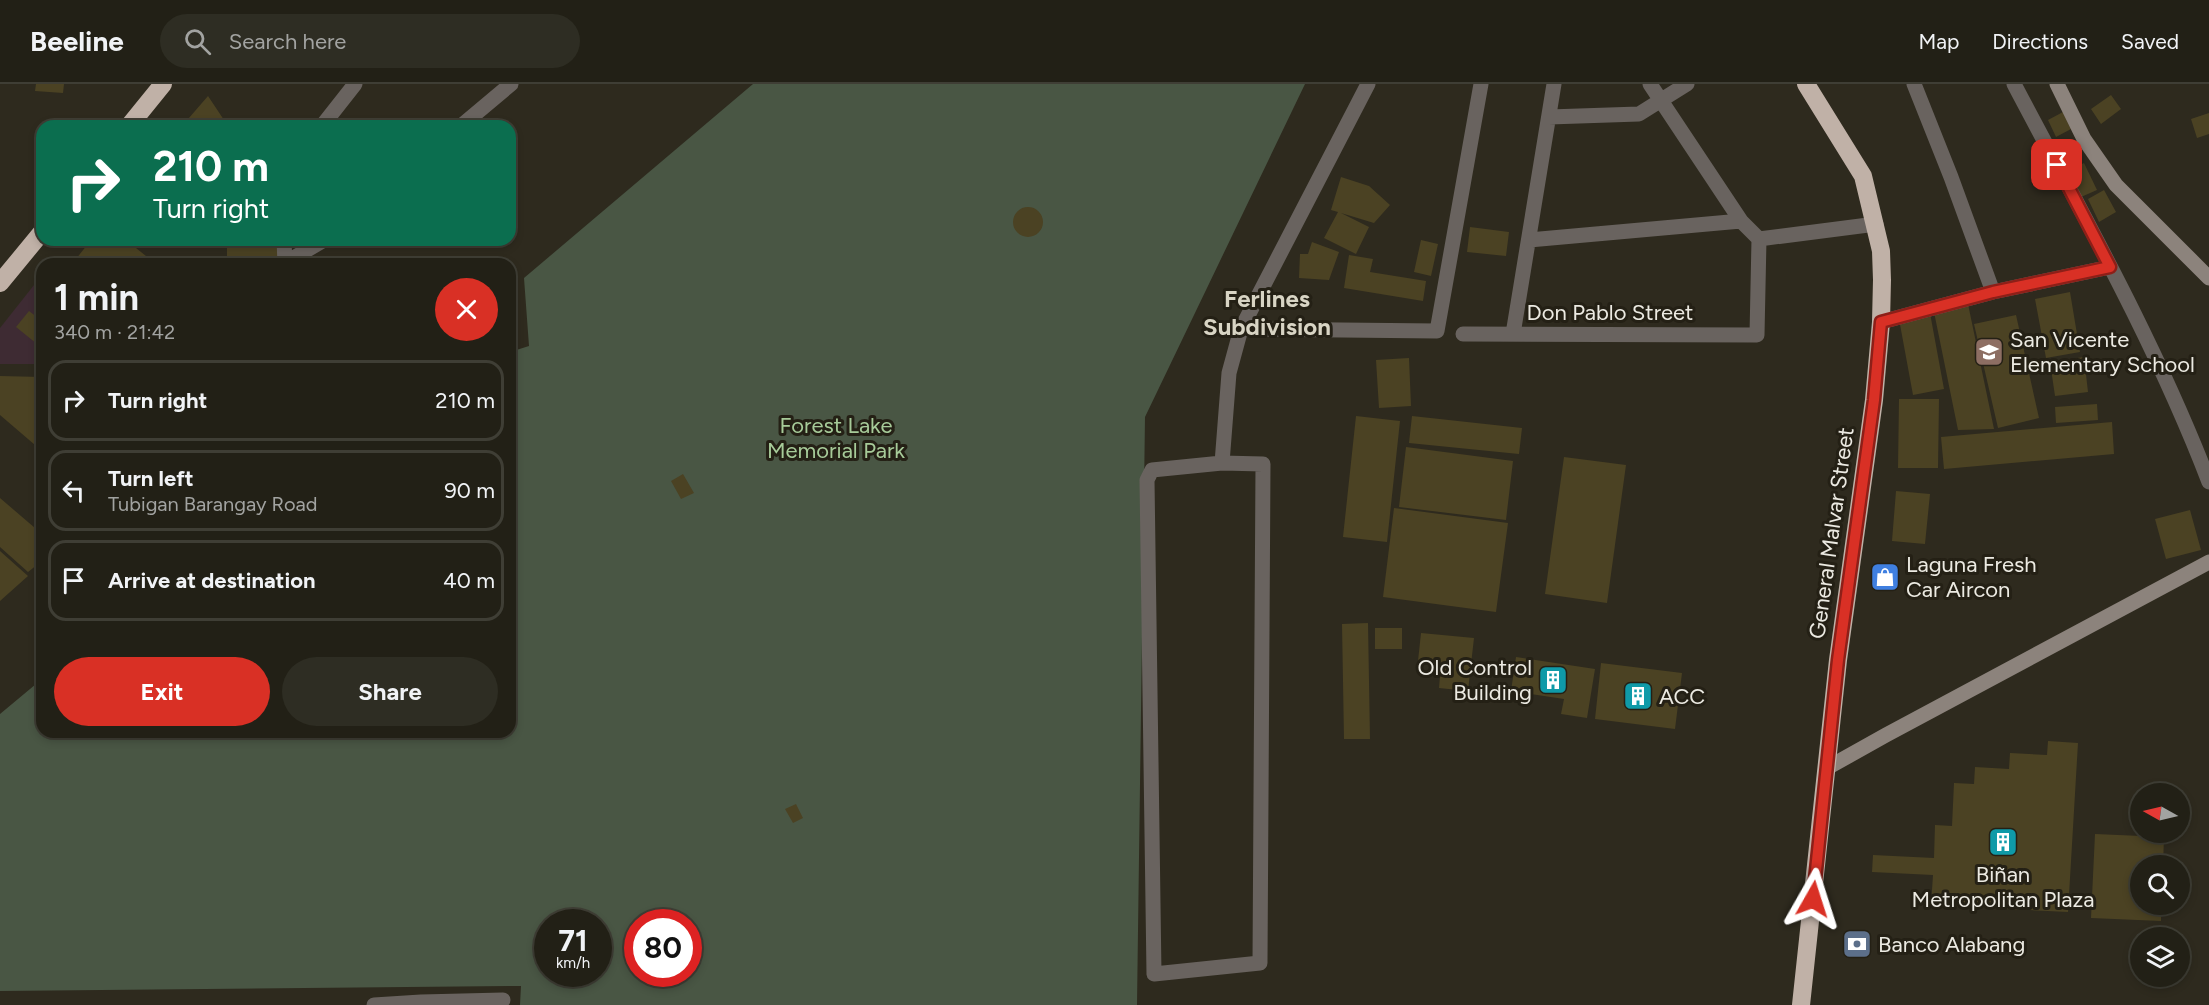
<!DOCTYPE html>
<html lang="en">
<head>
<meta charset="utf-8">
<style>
  :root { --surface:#222016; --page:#2e2d23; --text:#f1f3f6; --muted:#a2a3a1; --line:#3f3e35; --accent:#d93025 }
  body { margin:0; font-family:Figtree,sans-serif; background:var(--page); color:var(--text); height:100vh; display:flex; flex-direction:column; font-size:22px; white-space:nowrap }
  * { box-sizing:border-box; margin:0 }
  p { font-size:20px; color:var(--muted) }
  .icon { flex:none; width:33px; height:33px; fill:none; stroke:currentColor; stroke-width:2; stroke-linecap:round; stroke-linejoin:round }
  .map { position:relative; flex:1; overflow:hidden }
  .side { position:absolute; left:36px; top:174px; width:480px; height:480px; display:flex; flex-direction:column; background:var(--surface); border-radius:18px; box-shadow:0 3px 9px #0003,0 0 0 2px var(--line) }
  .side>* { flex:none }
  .banner { position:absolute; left:36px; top:36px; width:480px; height:126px; border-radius:18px; box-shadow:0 3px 9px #0003,0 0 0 2px var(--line); background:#0b6e4f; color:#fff; overflow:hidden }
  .needle { width:39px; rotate:278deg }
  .buttons { position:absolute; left:2130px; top:699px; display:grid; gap:12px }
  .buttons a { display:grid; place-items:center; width:60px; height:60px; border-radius:50%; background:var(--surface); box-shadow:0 3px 9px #0003,0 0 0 2px var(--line); font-size:30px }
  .speed { position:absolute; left:534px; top:825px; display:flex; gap:12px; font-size:30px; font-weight:700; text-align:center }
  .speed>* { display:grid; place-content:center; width:78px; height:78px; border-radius:50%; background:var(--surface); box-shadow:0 3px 9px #0003,0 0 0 2px var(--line); line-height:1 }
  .speed small { font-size:15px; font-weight:400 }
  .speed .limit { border:9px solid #d22; background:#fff; color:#111 }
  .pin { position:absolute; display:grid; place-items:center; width:51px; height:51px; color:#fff; margin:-26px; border-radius:12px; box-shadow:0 3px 9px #0006 }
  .me { position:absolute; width:66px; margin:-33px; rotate:6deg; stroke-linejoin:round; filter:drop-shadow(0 0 4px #0008) }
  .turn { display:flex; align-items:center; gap:21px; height:126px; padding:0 18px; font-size:27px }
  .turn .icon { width:78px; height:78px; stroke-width:2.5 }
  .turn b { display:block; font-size:42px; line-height:51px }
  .round { display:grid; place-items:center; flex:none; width:63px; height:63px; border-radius:32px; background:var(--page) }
  .summary { display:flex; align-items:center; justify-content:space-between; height:102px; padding:0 18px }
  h1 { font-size:36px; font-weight:700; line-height:45px }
  .button { display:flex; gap:12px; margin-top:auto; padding:12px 18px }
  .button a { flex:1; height:69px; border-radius:36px; background:var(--accent); color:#fff; font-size:24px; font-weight:700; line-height:69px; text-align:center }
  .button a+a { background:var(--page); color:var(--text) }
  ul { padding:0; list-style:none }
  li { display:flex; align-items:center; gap:18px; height:81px; margin:0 12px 9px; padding:0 6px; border:3px solid var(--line); border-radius:18px }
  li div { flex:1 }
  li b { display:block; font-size:22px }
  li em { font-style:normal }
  header { display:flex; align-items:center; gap:36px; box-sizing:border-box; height:84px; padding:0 30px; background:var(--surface); border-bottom:2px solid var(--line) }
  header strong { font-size:28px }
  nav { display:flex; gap:33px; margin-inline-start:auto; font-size:21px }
  .search { width:420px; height:54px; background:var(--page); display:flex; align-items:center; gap:15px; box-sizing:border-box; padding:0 21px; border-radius:33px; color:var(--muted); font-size:22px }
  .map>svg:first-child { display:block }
  .commercial { fill:#3e2b33 }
  .green { fill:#495644; fill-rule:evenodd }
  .building { fill:#4b4223 }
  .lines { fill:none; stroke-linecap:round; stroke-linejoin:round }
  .street { stroke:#69635f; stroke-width:15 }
  .secondary { stroke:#8c837c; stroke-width:15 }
  .highway { stroke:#c0b1a7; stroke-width:18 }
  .route-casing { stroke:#8d1f18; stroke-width:15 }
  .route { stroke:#d93025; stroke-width:10 }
  .labels { text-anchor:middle; stroke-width:6; stroke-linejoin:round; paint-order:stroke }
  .street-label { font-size:22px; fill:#eceae2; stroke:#242015 }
  .poi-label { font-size:22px; fill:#eceae2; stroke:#242015; text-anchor:start }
  .park-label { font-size:22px; fill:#a7cb99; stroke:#242015 }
  .neighbourhood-label { font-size:24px; font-weight:bold; fill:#d8d4c4; stroke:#242015 }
</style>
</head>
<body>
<header>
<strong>Beeline</strong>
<div class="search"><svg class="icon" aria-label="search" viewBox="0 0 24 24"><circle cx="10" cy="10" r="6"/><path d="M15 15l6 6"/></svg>Search here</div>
<nav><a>Map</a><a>Directions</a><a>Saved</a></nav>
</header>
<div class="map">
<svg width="2209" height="921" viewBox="0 0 2209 921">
  <rect width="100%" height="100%" fill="#2e2a1e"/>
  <!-- commercial -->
  <path class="commercial" d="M38,196L42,199V280H0V244Z"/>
  <!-- green -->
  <path class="green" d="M753,0H1305L1145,333L1137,921H520L521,902L0,907V630L42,595V648H510V268L529,262L524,194ZM548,838H598V890H548ZM638,838H688V890H638Z"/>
  <!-- building -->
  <path class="building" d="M36,0H64L63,9L35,7Z
    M2111,11L2121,25L2101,40L2091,25Z
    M208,12L228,42H182Z
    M2063,28L2071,45L2056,53L2048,36Z
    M2209,29V50L2197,54L2191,35Z
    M2084,79L2097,106L2081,113L2068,87Z
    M1341,93L1369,102L1390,121L1374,139L1341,129L1369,143L1356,170L1324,154L1338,128L1331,126Z
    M2104,106L2116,128L2099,138L2088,115Z
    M1013 138a15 15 0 1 1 30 0a15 15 0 1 1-30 0Z
    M1470,143L1509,148L1506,172L1467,168Z
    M91,156H126L156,180H72Z
    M235,156H279L278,180H227V161H235Z
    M1421,156L1438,160L1431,192L1414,188Z
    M1312,158L1339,168L1329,196L1299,194L1300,170H1308Z
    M1349,171L1373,175L1370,188L1426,197L1423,217L1344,204Z
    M2070,208L2080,268L2046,274L2035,215Z
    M1968,220L1994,345L1958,346L1934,228Z
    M29,227L42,237V264L16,243Z
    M1930,229L1944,305L1913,311L1899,235Z
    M2016,231L2039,334L1998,344L1974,240Z
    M2084,273L2088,308L2055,312L2050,278Z
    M1409,274L1411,322L1379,324L1376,276Z
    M0,292L42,293V367L0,331Z
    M1899,315H1939L1938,384H1898Z
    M2097,320L2098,336L2056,339L2055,323Z
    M1356,332L1400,337L1387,458L1343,453Z
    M1412,332L1522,344L1519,370L1409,359Z
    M2112,338L2114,370L1944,385L1941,353Z
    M1406,363L1513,377L1506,436L1399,423Z
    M1564,373L1626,381L1607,519L1545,510Z
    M683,390L694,409L681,415L671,397Z
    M1896,407L1930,410L1925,460L1892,457Z
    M0,414L42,450V477L28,488L0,463Z
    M1394,424L1508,439L1496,528L1383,513Z
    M2190,426L2201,466L2166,475L2155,435Z
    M0,467L28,492L0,517Z
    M1368,539L1370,655H1344L1342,540Z
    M1375,544H1402V565H1375Z
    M1421,549L1474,554L1468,607L1439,604L1441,580L1418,577Z
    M1516,573L1595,585L1587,634L1561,630L1564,615L1511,607Z
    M1601,579L1682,589L1675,645L1595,635Z
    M2048,657L2078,659L2068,828L1931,821L1933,791L1872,788L1873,771L1934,774L1935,741L1952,742L1954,699L1974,700L1975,683L2009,685L2010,669L2047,671Z
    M796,720L803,734L793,739L785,725Z
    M2095,750L2164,753L2163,782H2140V820H2161V837L2091,834Z"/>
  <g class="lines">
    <!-- street -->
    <path class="street" d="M1914,0L1951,93L1993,208
      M2014,0C2083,131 2156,260 2209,398
      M1549,33L1639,30L1687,0
      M322,42L355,0
      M461,42L511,0
      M1759,155L1876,140
      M284,156L285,180
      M1529,156L1741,137
      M285,179L324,156
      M1881,238L1993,208L2110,183
      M1241,245L1437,247L1481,0
      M1463,250L1757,251L1759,155L1741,137L1650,0
      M1513,250L1554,0
      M1222,379L1263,380L1260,879L1154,890L1147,396L1152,386Z
      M1222,379L1229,289L1241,245L1368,0
      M374,921L421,918L503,916"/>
    <!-- secondary -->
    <path class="secondary" d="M2057,0L2084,55L2116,101L2209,194
      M1827,684L1886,651L2209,478"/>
    <!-- highway -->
    <path class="highway" d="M129,42L163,0
      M0,199L42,148
      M1801,921L1838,576L1874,316L1881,238L1882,196L1881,167L1863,92L1806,0"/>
  </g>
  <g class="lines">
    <!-- route casing -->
    <g class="route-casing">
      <path id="route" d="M1813,815L1838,576L1874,316L1881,238L1993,208L2110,183L2057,81"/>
    </g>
    <!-- route -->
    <use href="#route" class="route"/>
  </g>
  <!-- icons -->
  <defs>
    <g id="school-square" transform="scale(1.5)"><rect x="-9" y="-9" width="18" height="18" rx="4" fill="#8d6e63" stroke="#242015"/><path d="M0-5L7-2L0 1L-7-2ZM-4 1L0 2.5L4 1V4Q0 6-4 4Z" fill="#fff"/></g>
    <g id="shop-square" transform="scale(1.5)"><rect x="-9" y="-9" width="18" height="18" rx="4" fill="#3f7fe0" stroke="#242015"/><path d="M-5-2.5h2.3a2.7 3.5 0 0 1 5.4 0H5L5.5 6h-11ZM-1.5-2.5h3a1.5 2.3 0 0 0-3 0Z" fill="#fff"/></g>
    <g id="building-square" transform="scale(1.5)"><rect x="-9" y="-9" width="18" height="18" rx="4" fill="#0f9aa8" stroke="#242015"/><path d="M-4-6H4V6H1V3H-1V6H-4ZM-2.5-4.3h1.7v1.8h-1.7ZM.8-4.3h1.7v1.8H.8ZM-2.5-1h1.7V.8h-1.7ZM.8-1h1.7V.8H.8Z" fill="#fff"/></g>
    <g id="bank-square" transform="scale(1.5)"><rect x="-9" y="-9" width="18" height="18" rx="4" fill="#5c6f8a" stroke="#242015"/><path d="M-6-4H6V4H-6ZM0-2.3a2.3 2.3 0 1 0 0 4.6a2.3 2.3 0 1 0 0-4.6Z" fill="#fff"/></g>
  </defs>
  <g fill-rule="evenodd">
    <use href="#school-square" x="1989" y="268"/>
    <use href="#shop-square" x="1885" y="493"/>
    <use href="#building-square" x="1553" y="596"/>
    <use href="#building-square" x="1638" y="612"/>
    <use href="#building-square" x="2003" y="758"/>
    <use href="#bank-square" x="1857" y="860"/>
  </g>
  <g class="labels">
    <!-- street labels -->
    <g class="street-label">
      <text x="1610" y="236">Don Pablo Street</text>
      <text transform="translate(1831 449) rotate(-82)" y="8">General Malvar Street</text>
    </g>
    <!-- poi labels -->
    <g class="poi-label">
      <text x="2010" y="263">San Vicente<tspan x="2010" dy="25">Elementary School</tspan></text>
      <text x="1906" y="488">Laguna Fresh<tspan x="1906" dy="25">Car Aircon</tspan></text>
      <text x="1532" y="591" text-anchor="end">Old Control<tspan x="1532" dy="25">Building</tspan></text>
      <text x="1659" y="620">ACC</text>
      <text x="2003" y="798" text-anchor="middle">Biñan<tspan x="2003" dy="25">Metropolitan Plaza</tspan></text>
      <text x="1878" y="868">Banco Alabang</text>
    </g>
    <!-- park labels -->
    <g class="park-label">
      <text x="836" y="349">Forest Lake<tspan x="836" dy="25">Memorial Park</tspan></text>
    </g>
    <!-- neighbourhood labels -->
    <g class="neighbourhood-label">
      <text x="1267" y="223">Ferlines<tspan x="1267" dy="28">Subdivision</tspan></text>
    </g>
  </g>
</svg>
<div class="buttons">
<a><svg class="needle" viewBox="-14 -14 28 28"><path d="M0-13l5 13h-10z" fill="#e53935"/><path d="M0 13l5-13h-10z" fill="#a2a3a1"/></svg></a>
<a><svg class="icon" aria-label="search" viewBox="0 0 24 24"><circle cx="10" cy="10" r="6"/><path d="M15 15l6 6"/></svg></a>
<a><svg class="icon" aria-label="layers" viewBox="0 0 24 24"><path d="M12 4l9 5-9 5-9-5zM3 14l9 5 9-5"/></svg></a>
</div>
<div class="speed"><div>71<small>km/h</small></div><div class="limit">80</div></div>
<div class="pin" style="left:2057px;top:81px;background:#d93025"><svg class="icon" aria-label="arrive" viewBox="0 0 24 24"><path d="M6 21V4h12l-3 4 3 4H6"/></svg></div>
<svg class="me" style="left:1813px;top:815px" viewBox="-20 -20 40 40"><path d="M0-17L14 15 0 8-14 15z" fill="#d93025" stroke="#fff" stroke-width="4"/></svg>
<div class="banner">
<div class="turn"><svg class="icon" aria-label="right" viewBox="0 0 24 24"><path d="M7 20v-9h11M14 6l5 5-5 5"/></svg><div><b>210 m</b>Turn right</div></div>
</div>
<section class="side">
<div class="summary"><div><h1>1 min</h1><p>340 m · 21:42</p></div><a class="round" style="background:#d93025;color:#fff"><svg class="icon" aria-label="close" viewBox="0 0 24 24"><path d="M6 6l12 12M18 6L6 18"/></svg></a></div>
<ul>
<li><svg class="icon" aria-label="right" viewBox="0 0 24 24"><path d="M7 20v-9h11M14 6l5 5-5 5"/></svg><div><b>Turn right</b></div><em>210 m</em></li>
<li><svg class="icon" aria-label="left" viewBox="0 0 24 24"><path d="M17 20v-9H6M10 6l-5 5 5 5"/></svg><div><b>Turn left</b><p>Tubigan Barangay Road</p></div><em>90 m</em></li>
<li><svg class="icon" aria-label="arrive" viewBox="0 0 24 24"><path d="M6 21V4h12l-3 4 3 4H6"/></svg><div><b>Arrive at destination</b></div><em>40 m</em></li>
</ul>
<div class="button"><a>Exit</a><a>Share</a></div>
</section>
</div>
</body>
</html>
